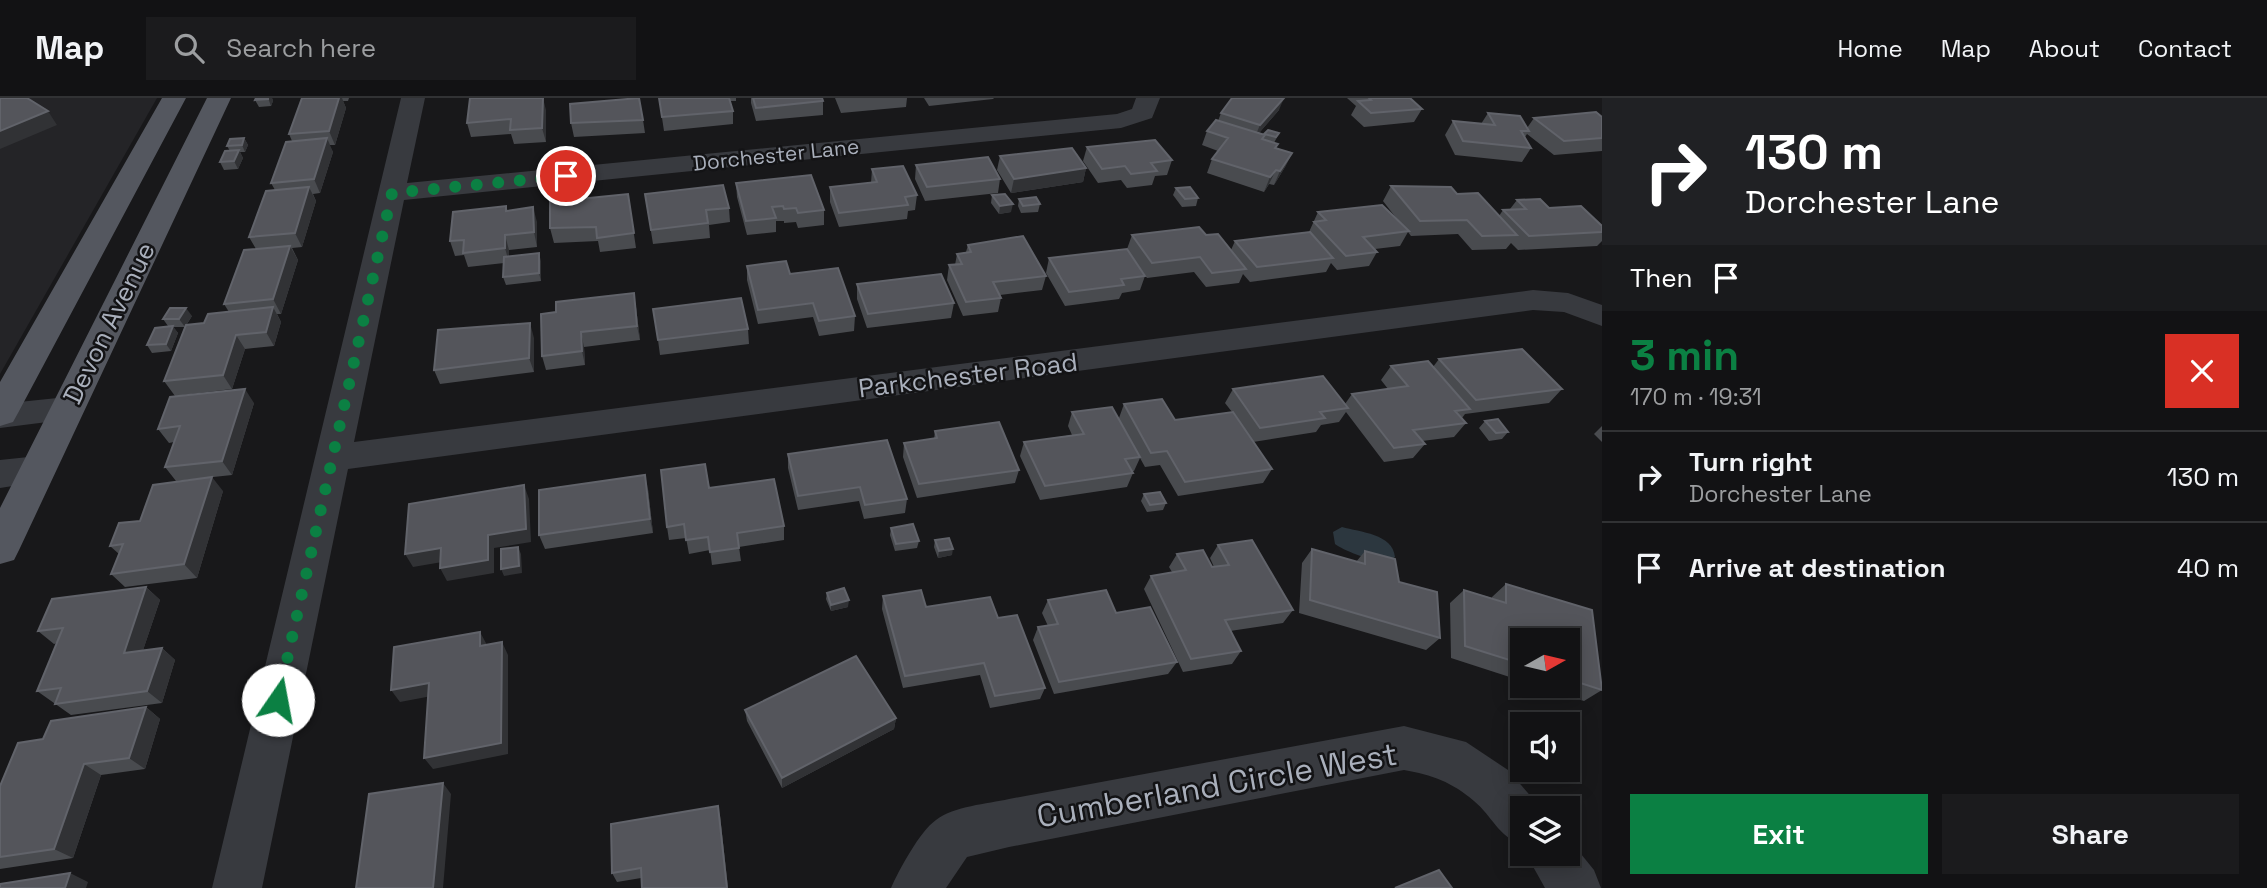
<!DOCTYPE html>
<html lang="en">
<head>
<meta charset="utf-8">
<style>
  :root { --surface:#121214; --page:#1b1b1d; --text:#f1f3f6; --muted:#9c9ea0; --line:#313234; --accent:#0b8043 }
  body { margin:0; font-family:"Space Grotesk",sans-serif; background:var(--page); color:var(--text); height:100vh; display:flex; flex-direction:column; font-size:26px; white-space:nowrap }
  * { box-sizing:border-box; margin:0 }
  p { font-size:23px; color:var(--muted) }
  .icon { flex:none; width:38px; height:38px; fill:none; stroke:currentColor; stroke-width:2; stroke-linecap:round; stroke-linejoin:round }
  .map { position:relative; flex:1; overflow:hidden }
  .drawer { display:flex; flex-direction:column; background:var(--surface); width:665px }
  .drawer>* { flex:none }
  .hud { background:#202124; color:#fff; overflow:hidden }
  .needle { width:46px; rotate:82deg }
  .buttons { position:absolute; left:1510px; top:530px; display:grid; gap:14px }
  .buttons a { display:grid; place-items:center; width:70px; height:70px; border-radius:0px; background:var(--surface); box-shadow:0 4px 18px #0003,0 0 0 2px var(--line); font-size:35px }
  .pin { position:absolute; display:grid; place-items:center; width:60px; height:60px; color:#fff; margin:-30px; border:4px solid #fff; border-radius:50%; box-shadow:0 2px 7px #0007 }
  .me { position:absolute; width:77px; margin:-38px; rotate:12deg; stroke-linejoin:round; filter:drop-shadow(0 0 5px #0008) }
  .turn { display:flex; align-items:center; gap:24px; height:147px; padding:0 28px; font-size:32px }
  .turn .icon { width:91px; height:91px; stroke-width:2.5 }
  .turn b { display:block; font-size:49px; line-height:60px }
  .then { display:flex; align-items:center; height:66px; padding:0 28px; background:#0003; gap:14px; font-size:26px }
  .round { display:grid; place-items:center; flex:none; width:74px; height:74px; border-radius:0px; background:var(--page) }
  .headline { display:flex; align-items:center; justify-content:space-between; height:119px; padding:0 28px }
  h1 { font-size:42px; font-weight:800; line-height:52px; color:var(--accent) }
  .primary-button { display:flex; gap:14px; margin-top:auto; padding:14px 28px }
  .primary-button a { flex:1; height:80px; border-radius:0px; background:var(--accent); color:#fff; font-size:28px; font-weight:800; line-height:80px; text-align:center }
  .primary-button a+a { background:var(--page); color:var(--text) }
  ul { padding:0; list-style:none }
  li { display:flex; align-items:center; gap:21px; height:91px; padding:0 28px; border-top:2px solid var(--line) }
  li div { flex:1 }
  li b { display:block; font-size:26px }
  li em { font-style:normal }
  header { display:flex; align-items:center; gap:42px; box-sizing:border-box; height:98px; padding:0 35px; background:var(--surface); border-bottom:2px solid var(--line) }
  header strong { font-size:33px }
  nav { display:flex; gap:38px; margin-inline-start:auto; font-size:24px }
  .search { width:490px; height:63px; background:var(--page); display:flex; align-items:center; gap:18px; box-sizing:border-box; padding:0 24px; border-radius:0px; color:var(--muted); font-size:26px }
  main { display:flex; flex:1; min-height:0 }
  .map>svg:first-child { display:block }
  .built { fill:#242427 }
  .water { fill:#2c373f }
  .lines { fill:none; stroke-linecap:round; stroke-linejoin:round }
  .minor { fill:#383a3f; fill-rule:evenodd }
  .major { fill:#54575f; fill-rule:evenodd }
  .wall { fill:#494b4f }
  .shaded-wall { fill:#313235 }
  .building { fill:#54555b; stroke:#61636a; stroke-width:2 }
  .route { stroke:#0b8043; stroke-width:12; stroke-dasharray:0 21.6 }
  .labels { text-anchor:middle; stroke-width:5; stroke-linejoin:round; paint-order:stroke }
  .far-street-label { font-size:21px; fill:#a9afbb; stroke:#131315 }
  .street-label { font-size:26px; fill:#a9afbb; stroke:#131315 }
  .near-street-label { font-size:32px; fill:#a9afbb; stroke:#131315 }
</style>
</head>
<body>
<header>
<strong>Map</strong>
<div class="search"><svg class="icon" aria-label="search" viewBox="0 0 24 24"><circle cx="10" cy="10" r="6"/><path d="M15 15l6 6"/></svg>Search here</div>
<nav><a>Home</a><a>Map</a><a>About</a><a>Contact</a></nav>
</header>
<main>
<div class="map">
<svg width="1602" height="790" viewBox="0 0 1602 790">
  <rect width="100%" height="100%" fill="#18181a"/>
  <!-- built -->
  <path class="built" d="M0,0H157L0,276Z"/>
  <!-- water -->
  <path class="water" d="M1342,429C1360,434 1393,436 1395,459C1384,469 1346,454 1335,446L1333,434Z"/>
  <g class="lines">
    <!-- minor -->
    <path class="minor" d="M401,0H425L407,85L1117,16L1132,11L1136,0H1160L1152,20L1121,30L404,102L354,344L1533,192L1568,195L1602,207V228L1564,214L1533,212L348,371L262,790H212Z
      M67,299L79,302L84,311L79,320L0,330V306Z
      M38,358L51,362L56,372L51,382L0,390V362Z
      M1404,628L1466,644L1508,672L1541,710H1522V747C1499,739 1492,718 1474,703C1452,684 1432,677 1404,672L1009,749L967,759L946,790H891C899,772 920,733 936,722C954,708 987,706 1009,701Z
      M1568,740L1594,772L1601,790H1545L1526,756H1568Z"/>
    <!-- major -->
    <path class="major" d="M162,0H186L18,315L13,324L0,328V284Z
      M207,0H231L20,450L14,462L0,466V410Z"/>
  </g>
  <!-- wall -->
  <path class="wall" d="M256,0H272L273,3L271,8L259,9L255,2Z
    M302,0H349L348,3H343L346,10L335,47H329L333,54L320,95L313,96L316,103L302,149L292,150L298,162L281,216H277L281,224L274,248L245,251L232,291L175,298L164,283L204,225L229,214L224,206L256,151L249,139L275,92L271,85L292,43L289,36Z
    M659,0H736V3H730L733,13V26L664,33Z
    M751,0H822L823,3V17L756,23L751,5Z
    M835,0H907L906,9L841,15Z
    M924,0H994L993,1L929,8Z
    M1347,0H1410L1422,11L1414,24L1364,29L1351,17L1356,8Z
    M546,12V44L514,46L511,36L471,39L467,25Z
    M1279,12L1259,35L1264,36L1279,35L1274,45L1276,50L1292,55L1285,69L1274,87L1269,86L1264,94L1207,75L1212,61L1218,53L1202,47L1207,33L1218,23L1221,15Z
    M1488,15L1527,30L1534,20L1602,19V53L1554,57L1527,36L1525,39L1531,50L1522,64L1455,57L1445,37L1453,23L1481,26Z
    M643,22L645,35L574,39L571,25Z
    M244,40L248,47L245,54H240L243,60L238,71L224,72L220,64L230,53L227,48Z
    M1087,49L1172,62L1167,77L1155,78L1152,87L1127,90L1121,82L1098,85L1083,63Z
    M1000,58L1086,70L1083,84L1011,95L997,72Z
    M916,67L1000,81L998,95L925,103L915,81Z
    M872,71L917,97L915,112L908,113L907,121L839,129L830,104V89L871,85Z
    M736,85L824,112V127L798,130L796,124L784,125V123H776V134L747,137L737,99Z
    M1391,88L1457,96L1499,118L1503,112L1510,111L1517,102L1549,110L1602,128V143L1597,148L1518,152L1511,145L1506,151L1472,152L1458,136L1411,138L1408,134L1400,148L1375,151L1377,154L1369,168L1337,172L1331,165L1326,174L1250,184L1243,176L1239,185L1206,189L1194,174L1147,180L1127,151L1132,137H1206L1231,152L1235,143L1309,134L1318,114L1400,125L1383,103Z
    M1176,90L1198,100L1196,108L1182,109L1173,97Z
    M628,96L636,150L600,154L598,143L554,145L550,130Z
    M645,96L729,110L730,124L709,127L710,140L653,146Z
    M992,97L1011,114L999,116L991,105Z
    M1019,101L1040,106L1038,114L1021,115L1018,108Z
    M506,108L507,112L537,124V149L509,152V158L541,163V183L506,187L503,179L504,165L468,169L464,157L455,158L450,143Z
    M968,147L1046,178L1042,192L1000,197L1001,200L998,214L963,218L947,182L949,167H955L957,156L966,154Z
    M1049,160L1145,178L1140,192L1122,195L1119,201L1065,208L1046,175Z
    M747,168L790,176L855,218L854,233L819,238L813,219L758,226L747,182Z
    M857,186L954,205L951,220L867,230L857,201Z
    M636,209L640,242L584,249L585,267L546,272L542,258L541,216Z
    M192,218L185,229H173L178,235L171,253L152,255L147,247L168,228L163,221Z
    M748,231L749,246L660,257L658,242Z
    M534,240V274L440,286L434,272Z
    M1439,261L1562,291L1549,305L1465,316L1462,320L1466,325L1454,339L1422,343L1425,346L1413,360L1384,364L1346,314L1339,324L1321,327L1316,334L1253,344L1272,371L1263,385L1178,398L1160,367L1145,369L1140,360L1134,373H1132L1133,375L1127,389L1040,402L1020,358L1024,344L1072,337L1068,328L1072,314L1119,320L1124,306L1175,322L1232,314L1225,305L1233,291L1345,306L1352,296L1388,291L1381,282L1391,268L1433,269Z
    M254,305L232,377L176,383L165,369L174,344L169,345L158,331Z
    M1485,323L1508,334L1502,341L1489,343L1479,330Z
    M1602,328V344L1594,336Z
    M935,333L1019,372L1015,385L917,400L903,359L904,345L934,341Z
    M788,356L907,401L905,415L864,421L859,403L798,412L788,370Z
    M709,390L784,428V442L739,449L741,463L712,467L710,452L689,456L686,440L669,442L667,429Z
    M648,391L653,435L545,451L539,437Z
    M223,393L197,480L125,489L111,476L119,456L110,448L140,423Z
    M1144,396L1166,405L1163,412L1147,414L1141,403Z
    M891,430L919,443L917,450L895,453L890,437Z
    M935,442L952,457L938,460L934,449Z
    M1218,447L1293,512L1283,525L1230,533L1241,553L1232,566L1183,574L1144,491L1151,478L1172,474L1169,469L1177,456L1212,469H1214L1210,460Z
    M1312,451L1356,464L1365,453L1399,484L1440,540L1426,552L1299,515L1302,465Z
    M1506,486L1592,512L1602,592L1584,603L1537,588H1568V542H1522V583L1451,560L1450,505L1464,492L1492,500V499Z
    M146,489L160,502L143,552L162,550L175,562L162,605L71,617L37,593L57,545L54,546L38,533Z
    M827,495L848,509L831,513L826,501Z
    M883,498L926,509L998,520L1045,590L1040,601L990,610L980,577L903,590L882,511Z
    M1048,502L1116,515L1177,564L1168,576L1054,596L1033,542L1038,529L1048,528L1042,515Z
    M146,609L160,621L145,671L101,677L73,760L0,771V688Z
    M745,612L896,620L894,631L782,690L747,623Z
    M720,718L728,790H642L641,780L617,784L612,775Z"/>
  <!-- shaded-wall -->
  <path class="shaded-wall" d="M268,0H272L273,3L271,8Z
    M339,0H342L346,10L335,47L329,33Z
    M543,0L546,12V44L542,30Z
    M1284,0L1279,12L1254,41L1260,27Z
    M48,13L57,27L0,51V33Z
    M244,40L248,47L245,54L242,47Z
    M327,40L333,54L320,95L314,81Z
    M239,52L243,60L238,71L234,63Z
    M1292,55L1285,69L1274,87L1280,73Z
    M1086,70L1083,84L1011,95L1014,81Z
    M1276,72L1269,86L1264,94L1270,79Z
    M309,89L316,103L302,149L295,135Z
    M1013,106L1011,114L999,116L1000,108Z
    M533,109L537,124V149L534,134Z
    M505,137L509,152V165L505,150Z
    M290,148L298,162L281,216L273,201Z
    M539,155L541,163V183L539,175Z
    M634,195L636,209L640,242L637,228Z
    M273,209L281,224L274,248L266,234Z
    M186,210L192,218L185,229L179,221Z
    M530,225L534,240V274L529,260Z
    M173,228L178,235L171,253L166,246Z
    M581,234L584,249L585,267L582,253Z
    M236,237L245,251L232,291L223,277Z
    M245,291L254,305L232,377L222,363Z
    M645,377L648,391L653,435L650,421Z
    M212,379L223,393L197,480L184,466Z
    M524,387L529,401L531,444L494,450V475L447,483L440,470L488,437Z
    M518,449L521,456L522,475L504,478L501,471Z
    M441,450L448,463L413,469L405,456Z
    M953,451L952,457L938,460L939,453Z
    M146,489L160,502L138,567L124,555Z
    M849,502L848,509L831,513V507Z
    M480,534L487,547L480,548Z
    M502,544L508,557V656L433,671L424,660Z
    M162,550L175,562L162,605L147,593Z
    M429,585L437,597L400,604L391,592Z
    M146,609L160,621L145,671L129,660Z
    M896,620L894,631L782,690V680Z
    M84,666L101,677L73,760L54,751Z
    M443,685L451,696L443,790H433Z
    M718,708L720,718L728,790H727Z
    M70,775L88,784L86,790H65Z"/>
  <!-- building -->
  <path class="building" d="M0,0H27L48,13L0,33Z
    M256,0H268V1L255,2Z
    M302,0H339L329,33L289,36Z
    M470,0H543L542,30L510,32L511,21L467,25Z
    M639,0L643,22L571,25L570,6Z
    M659,0H729L733,13L662,19Z
    M753,0H822L823,3L756,10Z
    M1232,0H1284L1260,27L1221,15Z
    M1369,0H1410L1422,11L1371,15L1358,3L1371,2Z
    M1596,14L1602,19V40L1564,43L1534,20Z
    M1488,15L1520,18L1529,33H1521L1531,50L1463,43L1453,23L1495,27Z
    M1216,22L1265,37L1262,41L1278,46L1275,50L1292,55L1280,73L1276,72L1270,79L1212,61L1228,40L1207,33Z
    M1268,32L1279,35L1276,39L1264,36Z
    M244,40L242,47L227,48L230,41Z
    M327,40L314,81L271,85L286,44Z
    M1155,42L1172,62L1151,65L1157,73L1131,76L1125,68L1102,71L1087,49Z
    M1072,50L1086,70L1014,81L1000,58Z
    M239,52L234,63L220,64L225,53Z
    M988,59L1000,81L927,89L916,67Z
    M903,68L917,97L905,99L908,107L839,115L830,89L877,84L872,71Z
    M811,77L824,112L798,115L796,110L784,111L783,108L772,109L776,120L746,123L736,85Z
    M723,87L729,110L706,112L708,125L651,132L645,96Z
    M1391,88L1451,89L1457,96L1478,95L1517,137L1482,138L1467,122L1420,123Z
    M309,89L295,135L249,139L266,93Z
    M1190,89L1198,100L1185,101L1176,90Z
    M628,96L634,135L597,140L596,129L550,130V104Z
    M1005,96L1013,106L1000,108L992,97Z
    M1036,99L1040,106L1023,108L1019,101Z
    M1540,101L1549,110L1581,108L1602,128V134L1529,138L1503,112L1526,111L1517,102Z
    M1382,107L1409,133L1363,139L1377,154L1346,158L1314,124L1326,122L1318,114Z
    M506,108V113L533,109L534,134L505,137V150L463,155L464,142L450,143L453,114Z
    M1199,129L1206,137L1218,136L1246,171L1212,175L1200,159L1152,165L1132,137Z
    M1310,134L1333,160L1257,169L1235,143Z
    M1023,138L1046,178L993,184L1001,200L966,204L949,167L962,166L957,156L971,154L968,147Z
    M290,148L273,201L224,206L244,152Z
    M1127,151L1145,178L1121,181L1124,187L1069,194L1049,160Z
    M539,155V175L503,179L504,159Z
    M786,163L790,176L838,170L855,218L819,223L813,205L758,212L747,168Z
    M941,176L954,205L868,216L857,186Z
    M634,195L637,228L581,234L582,253L542,258L541,216L556,214V204Z
    M741,200L748,231L658,242L653,211Z
    M273,209L266,234L236,237L223,277L164,283L186,227L204,225L208,216Z
    M170,210H186L179,221H163Z
    M530,225L529,260L434,272L438,232Z
    M173,228L166,246L147,247L155,230Z
    M1522,251L1562,291L1476,302L1439,261Z
    M1428,263L1470,311L1455,313L1466,325L1413,332L1425,346L1394,350L1352,296L1408,288L1391,268Z
    M1323,278L1348,310L1320,314L1325,320L1260,330L1233,291Z
    M245,291L222,363L165,369L180,328L158,331L170,299Z
    M1162,301L1175,322L1233,314L1272,371L1185,384L1167,353L1151,355L1124,306Z
    M1112,309L1140,359L1125,361L1133,375L1045,388L1024,344L1084,336L1072,314Z
    M1498,321L1508,334L1496,335L1485,323Z
    M999,324L1019,372L919,386L904,345L937,340L935,333Z
    M887,342L907,401L865,407L860,389L798,398L788,356Z
    M705,366L709,390L774,381L784,428L737,435L739,450L710,454L708,439L686,442L684,426L667,429L661,372Z
    M645,377L650,421L539,437V392Z
    M212,379L184,466L111,476L123,446L110,448L119,425L140,423L153,387Z
    M524,387L526,431L488,437V462L440,470L441,450L405,456L409,406Z
    M1160,394L1166,405L1150,407L1144,396Z
    M913,426L919,443L896,446L891,430Z
    M949,440L953,451L939,453L935,442Z
    M1252,442L1293,512L1225,522L1241,553L1191,561L1151,478L1186,472L1177,456L1203,452L1212,469L1229,467L1218,447Z
    M518,449L519,468L501,471V451Z
    M1312,451L1365,466V453L1395,461L1399,484L1437,494L1440,540L1310,502Z
    M1506,486L1592,512L1602,592L1568,581V542H1522V566L1465,548L1464,492L1506,505Z
    M146,489L124,555L162,550L147,593L55,606L61,590L37,593L63,530L38,533L52,501Z
    M844,490L849,502L831,507L827,495Z
    M921,492L926,509L990,499L998,520L1017,517L1045,590L995,598L984,565L905,578L883,498Z
    M1106,492L1116,515L1150,509L1177,564L1059,584L1038,529L1058,526L1048,502Z
    M480,534V548L502,544L501,645L424,660L429,585L391,592L394,549Z
    M856,558L896,620L782,680L745,612Z
    M146,609L129,660L84,666L54,751L0,759V688L18,645L43,641L51,623Z
    M443,685L433,790H356L369,696Z
    M718,708L727,790H642L641,770L612,775L611,726Z
    M1439,772L1452,790H1395Z
    M70,775L65,790H0V786Z"/>
  <g class="lines">
    <!-- route -->
    <path class="route" d="M278,602L392,95L566,78"/>
  </g>
  <g class="labels">
    <!-- far-street labels -->
    <g class="far-street-label">
      <text transform="translate(776 57) rotate(-6)" y="7">Dorchester Lane</text>
    </g>
    <!-- street labels -->
    <g class="street-label">
      <text transform="translate(109 225) rotate(-64)" y="9">Devon Avenue</text>
      <text transform="translate(968 277) rotate(-7)" y="9">Parkchester Road</text>
    </g>
    <!-- near-street labels -->
    <g class="near-street-label">
      <text transform="translate(1217 687) rotate(-10)" y="11">Cumberland Circle West</text>
    </g>
  </g>
</svg>
<div class="buttons">
<a><svg class="needle" viewBox="-14 -14 28 28"><path d="M0-13l5 13h-10z" fill="#e53935"/><path d="M0 13l5-13h-10z" fill="#9c9ea0"/></svg></a>
<a><svg class="icon" aria-label="sound" viewBox="0 0 24 24"><path d="M4 9h4l5-4v14l-5-4H4zM17 9q2 3 0 6"/></svg></a>
<a><svg class="icon" aria-label="layers" viewBox="0 0 24 24"><path d="M12 4l9 5-9 5-9-5zM3 14l9 5 9-5"/></svg></a>
</div>
<div class="pin" style="left:566px;top:78px;background:#d93025"><svg class="icon" aria-label="arrive" viewBox="0 0 24 24"><path d="M6 21V4h12l-3 4 3 4H6"/></svg></div>
<svg class="me" style="left:278px;top:602px" viewBox="-20 -20 40 40"><circle r="19" fill="#fff"/><path d="M0-13L10 11 0 6-10 11z" fill="#0b8043"/></svg>
</div>
<section class="drawer">
<div class="hud">
<div class="turn"><svg class="icon" aria-label="right" viewBox="0 0 24 24"><path d="M7 20v-9h11M14 6l5 5-5 5"/></svg><div><b>130 m</b>Dorchester Lane</div></div>
<div class="then">Then<svg class="icon" aria-label="arrive" viewBox="0 0 24 24"><path d="M6 21V4h12l-3 4 3 4H6"/></svg></div>
</div>
<div class="headline"><div><h1>3 min</h1><p>170 m · 19:31</p></div><a class="round" style="background:#d93025;color:#fff"><svg class="icon" aria-label="close" viewBox="0 0 24 24"><path d="M6 6l12 12M18 6L6 18"/></svg></a></div>
<ul>
<li><svg class="icon" aria-label="right" viewBox="0 0 24 24"><path d="M7 20v-9h11M14 6l5 5-5 5"/></svg><div><b>Turn right</b><p>Dorchester Lane</p></div><em>130 m</em></li>
<li><svg class="icon" aria-label="arrive" viewBox="0 0 24 24"><path d="M6 21V4h12l-3 4 3 4H6"/></svg><div><b>Arrive at destination</b></div><em>40 m</em></li>
</ul>
<div class="primary-button"><a>Exit</a><a>Share</a></div>
</section>
</main>
</body>
</html>
